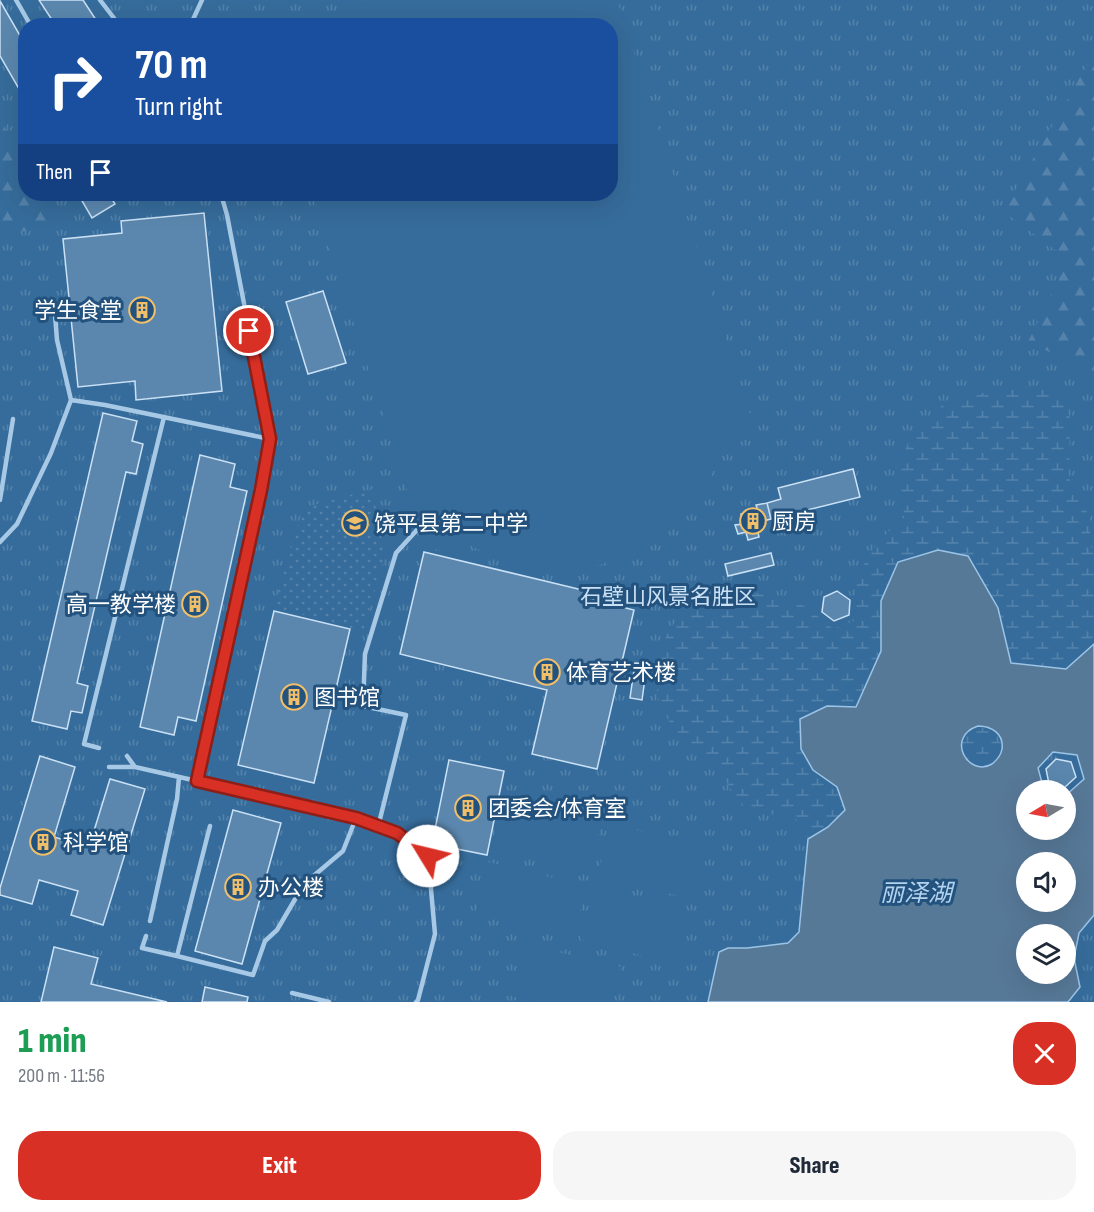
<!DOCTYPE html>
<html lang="en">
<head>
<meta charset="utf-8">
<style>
  :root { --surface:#fff; --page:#f6f6f7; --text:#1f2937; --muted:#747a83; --accent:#d93025 }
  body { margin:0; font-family:"Sofia Sans Condensed","Noto Sans SC",sans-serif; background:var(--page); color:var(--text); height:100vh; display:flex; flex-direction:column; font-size:22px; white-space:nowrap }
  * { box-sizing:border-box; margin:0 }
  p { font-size:20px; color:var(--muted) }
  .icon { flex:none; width:33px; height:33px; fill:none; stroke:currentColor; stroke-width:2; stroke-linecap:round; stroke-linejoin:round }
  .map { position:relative; height:1002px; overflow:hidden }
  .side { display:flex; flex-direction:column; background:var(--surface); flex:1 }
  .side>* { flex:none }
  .banner { position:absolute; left:18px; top:18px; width:600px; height:183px; border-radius:24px; box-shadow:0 6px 24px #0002; background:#1a4fa0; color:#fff; overflow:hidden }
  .needle { width:39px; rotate:260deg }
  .controls { position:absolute; left:1016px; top:780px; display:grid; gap:12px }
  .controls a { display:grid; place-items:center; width:60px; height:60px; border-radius:50%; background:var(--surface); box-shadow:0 6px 24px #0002; font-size:30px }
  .pin { position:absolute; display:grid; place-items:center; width:51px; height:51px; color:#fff; margin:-26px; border:3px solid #fff; border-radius:50%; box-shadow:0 2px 6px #0007 }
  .me { position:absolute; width:66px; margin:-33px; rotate:306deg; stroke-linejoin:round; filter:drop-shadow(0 0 4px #0008) }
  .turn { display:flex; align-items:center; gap:21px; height:126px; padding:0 18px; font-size:27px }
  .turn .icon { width:78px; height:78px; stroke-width:2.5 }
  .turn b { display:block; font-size:42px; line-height:51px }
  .then { display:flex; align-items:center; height:57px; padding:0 18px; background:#0003; gap:12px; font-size:22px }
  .round { display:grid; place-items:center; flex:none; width:63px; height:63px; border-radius:24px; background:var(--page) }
  .headline { display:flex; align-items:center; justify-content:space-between; height:102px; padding:0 18px }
  h1 { font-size:36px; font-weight:800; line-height:45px; color:#1e9e55 }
  .action { display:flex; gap:12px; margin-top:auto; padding:12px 18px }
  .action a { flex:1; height:69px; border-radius:24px; background:var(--accent); color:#fff; font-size:24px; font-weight:800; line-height:69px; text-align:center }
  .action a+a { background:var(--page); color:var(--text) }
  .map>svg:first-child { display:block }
  .grass { fill:url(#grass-tufts); fill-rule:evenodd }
  .forest { fill:url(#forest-firs) }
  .wetland { fill:url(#wetland-marsh) }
  .garden { fill:url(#garden-dots) }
  .pitch { fill:#366c9b }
  .water { fill:#577998; stroke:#9bc4e7; stroke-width:1.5; fill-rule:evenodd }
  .building { fill:#5b87ae; stroke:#cae1f5; stroke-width:1.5 }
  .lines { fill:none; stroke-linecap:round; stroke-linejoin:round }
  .service { stroke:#a7c9e6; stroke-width:4.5 }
  .route-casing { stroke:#8d1f18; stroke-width:15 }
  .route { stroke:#d93025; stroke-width:10 }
  .labels { text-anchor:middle; stroke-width:6; stroke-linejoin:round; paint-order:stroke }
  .poi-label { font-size:22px; fill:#fff; stroke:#22527d; text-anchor:start }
  .park-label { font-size:22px; fill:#cae1f5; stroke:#22527d }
  .water-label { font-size:24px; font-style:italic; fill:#b2d2ee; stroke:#22527d }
</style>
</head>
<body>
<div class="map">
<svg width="1094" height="1002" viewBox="0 0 1094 1002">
  <defs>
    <pattern id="grass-tufts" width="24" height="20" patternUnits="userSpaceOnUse" patternTransform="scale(1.5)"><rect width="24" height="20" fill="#366c9b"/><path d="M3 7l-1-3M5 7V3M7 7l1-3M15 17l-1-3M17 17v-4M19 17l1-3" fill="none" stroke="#5482aa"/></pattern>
    <pattern id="forest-firs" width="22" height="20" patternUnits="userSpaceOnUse" patternTransform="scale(1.5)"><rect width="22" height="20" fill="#366c9b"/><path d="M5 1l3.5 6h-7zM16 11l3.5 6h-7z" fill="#5482aa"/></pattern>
    <pattern id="wetland-marsh" width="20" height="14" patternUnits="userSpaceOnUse" patternTransform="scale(1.5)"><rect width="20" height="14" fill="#366c9b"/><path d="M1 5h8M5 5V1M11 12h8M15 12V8" fill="none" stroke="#5482aa"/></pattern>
    <pattern id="garden-dots" width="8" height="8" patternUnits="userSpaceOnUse" patternTransform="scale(1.5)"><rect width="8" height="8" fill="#366c9b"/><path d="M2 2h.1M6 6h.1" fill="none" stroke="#5482aa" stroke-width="1.8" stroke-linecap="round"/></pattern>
  </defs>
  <rect width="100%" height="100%" fill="#22527d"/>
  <!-- grass -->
  <path class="grass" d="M0,0H1094V1002H0ZM26,26H610V194H26ZM1026,790H1065V830H1026ZM1026,862H1065V902H1026ZM1026,934H1065V974H1026Z"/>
  <!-- forest -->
  <path class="forest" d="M1094,53V388L1080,366L1028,342L1063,270L1058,252L1003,211Z
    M0,118L25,164L26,194H42L61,227L0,234Z"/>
  <!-- wetland -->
  <path class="wetland" d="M1030,386L1062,396L1070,418L1069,478L1089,516L1091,546L1094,555V624L1090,637L1094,639V644L1066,669L1002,766L845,810L828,828L808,839C807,835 806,829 804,826C791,809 763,819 748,809C734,799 731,785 720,774C701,754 665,727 659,700C646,649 680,595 733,590C746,589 793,600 804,606C814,612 824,622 833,629L854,621C855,610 854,597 856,587C861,559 884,534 905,517L899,492L898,466L913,432L946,402L990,391Z"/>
  <!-- garden -->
  <path class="garden" d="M372,489L385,555L363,631L274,607L303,508Z"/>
  <!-- pitch -->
  <path class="pitch" d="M371,0H617L757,436L723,447L708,484L680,520L643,548L600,565L555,570L509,563L467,544L462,539L466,556L425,547L313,194H610V26L345,25L361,7Z
    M504,797L602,820L590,872L491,849Z
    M610,824L708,847L696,900L598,876Z
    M488,862L586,886L574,938L476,915Z
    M594,887L691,913L678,965L580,939Z
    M523,944L621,967L613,1002H536L511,996Z"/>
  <!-- water -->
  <path class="water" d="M938,550L968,556L998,608L1011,663L1066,669L1094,644V915L1079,933L1074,958L1080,987L1068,1002H708L719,952L728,948H747L788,943L799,932L808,839L828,827L845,810L837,787L813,770L801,749L800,719L827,706L856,707L881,651V601L898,562ZM978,726C992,726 1004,734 1002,749C1001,755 997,760 992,764C968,778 945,737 978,726ZM1053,752L1077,755L1084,779L1065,796V830H1026V790H1044L1038,768ZM1026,862H1065V902H1026ZM1026,934H1065V974H1026Z"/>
  <!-- building -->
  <path class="building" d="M39,0H83L100,26H56Z
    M0,1L26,46V101L0,56Z
    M78,194H109L115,204L92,218Z
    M204,213L222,391L136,400L135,381L78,387L63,239L122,233L121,221Z
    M323,291L346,363L308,374L286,302Z
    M103,413L137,421L132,441L143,444L136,474L126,472L77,683L88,686L82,713L71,711L67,729L32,721Z
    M200,455L235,464L230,487L247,491L196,721L178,717L174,735L140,727Z
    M853,469L860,497L771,519L767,503L781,499L778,488Z
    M767,503L771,519L756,523L759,537L748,540L746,532L738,534L735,525L744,524L741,514L758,511L756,505Z
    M424,552L595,593L593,600L634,610L597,769L532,754L547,690L400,654Z
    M771,553L774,565L728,576L725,564Z
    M837,591L850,600L849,615L834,621L822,612L824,597Z
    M274,611L350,629L314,783L238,765Z
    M635,663L647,664L642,700L630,698Z
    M40,756L75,767L54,837L89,847L110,779L145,789L103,925L71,915L78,891L39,880L32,904L0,895V888Z
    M1056,759L1071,762L1076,777L1064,788L1049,784L1046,769Z
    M449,760L504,771L487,855L432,844Z
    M233,810L281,823L242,964L195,951Z
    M54,947L98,958L91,984L167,1002H41Z
    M205,987L248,997L247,1002H202Z"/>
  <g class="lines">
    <!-- service -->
    <path class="service" d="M16,0L31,26
      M100,0L120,26
      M190,26L202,0
      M221,194L227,215L270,439L261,491L197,781L356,818L397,833L428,856L435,934L418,1000L416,1002
      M54,302L57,340L71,400
      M0,500L13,419
      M0,542L17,524L51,453L71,400L105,405L270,439
      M99,748L84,744L164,417
      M127,756L135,767
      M109,767H135L197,781
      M210,826L177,956L253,975L265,941L277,930L304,884L343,851L356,818
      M378,827L406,715L363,706L365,654L396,553L426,520
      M150,921L177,799L179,777
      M146,936L142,948L177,956
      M292,993L329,1002"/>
  </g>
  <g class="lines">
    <!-- route casing -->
    <g class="route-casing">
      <path id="route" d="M249,331L270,439L261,490L197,781L356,818L397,833L428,856"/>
    </g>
    <!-- route -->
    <use href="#route" class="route"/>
  </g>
  <!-- icons -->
  <defs>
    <g id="building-ring" transform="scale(1.35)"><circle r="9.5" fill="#22527d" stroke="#f1bf69" stroke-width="1.5"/><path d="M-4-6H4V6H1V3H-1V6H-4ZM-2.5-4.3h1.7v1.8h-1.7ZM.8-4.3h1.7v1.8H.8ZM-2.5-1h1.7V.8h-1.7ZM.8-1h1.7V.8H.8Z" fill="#f1bf69"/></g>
    <g id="school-ring" transform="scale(1.35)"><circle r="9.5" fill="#22527d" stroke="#f1bf69" stroke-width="1.5"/><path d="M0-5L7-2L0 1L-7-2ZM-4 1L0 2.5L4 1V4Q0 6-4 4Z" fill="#f1bf69"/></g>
  </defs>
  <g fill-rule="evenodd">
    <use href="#building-ring" x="142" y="310"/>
    <use href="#building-ring" x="753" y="521"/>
    <use href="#school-ring" x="355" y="523"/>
    <use href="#building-ring" x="195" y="604"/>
    <use href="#building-ring" x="547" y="672"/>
    <use href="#building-ring" x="294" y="697"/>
    <use href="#building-ring" x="468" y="808"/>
    <use href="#building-ring" x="43" y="842"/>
    <use href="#building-ring" x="238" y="887"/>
  </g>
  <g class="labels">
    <!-- poi labels -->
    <g class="poi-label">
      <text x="122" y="318" text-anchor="end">学生食堂</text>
      <text x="772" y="529">厨房</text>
      <text x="374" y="531">饶平县第二中学</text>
      <text x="176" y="612" text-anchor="end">高一教学楼</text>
      <text x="566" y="680">体育艺术楼</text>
      <text x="314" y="705">图书馆</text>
      <text x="488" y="816">团委会/体育室</text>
      <text x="63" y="850">科学馆</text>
      <text x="258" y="895">办公楼</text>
    </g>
    <!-- park labels -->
    <g class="park-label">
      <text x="668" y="604">石壁山风景名胜区</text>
    </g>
    <!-- water labels -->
    <g class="water-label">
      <text x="916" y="901">丽泽湖</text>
    </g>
  </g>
</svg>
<div class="controls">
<a><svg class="needle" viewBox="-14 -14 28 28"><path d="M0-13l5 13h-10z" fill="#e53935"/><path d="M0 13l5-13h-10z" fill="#747a83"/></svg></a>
<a><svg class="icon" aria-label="sound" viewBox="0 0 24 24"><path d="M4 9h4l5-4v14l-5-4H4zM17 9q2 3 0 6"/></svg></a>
<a><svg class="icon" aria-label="layers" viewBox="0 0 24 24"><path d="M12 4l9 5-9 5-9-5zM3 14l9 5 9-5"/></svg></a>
</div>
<div class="pin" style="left:249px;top:331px;background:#d93025"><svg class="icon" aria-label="arrive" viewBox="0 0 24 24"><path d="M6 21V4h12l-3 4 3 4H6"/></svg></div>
<svg class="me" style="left:428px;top:856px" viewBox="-20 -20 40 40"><circle r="19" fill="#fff"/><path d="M0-13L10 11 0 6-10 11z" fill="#d93025"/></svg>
<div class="banner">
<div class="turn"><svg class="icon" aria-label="right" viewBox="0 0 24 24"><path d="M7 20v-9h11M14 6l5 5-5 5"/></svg><div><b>70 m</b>Turn right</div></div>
<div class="then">Then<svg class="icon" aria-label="arrive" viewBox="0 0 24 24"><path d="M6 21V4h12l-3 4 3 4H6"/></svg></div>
</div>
</div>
<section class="side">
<div class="headline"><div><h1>1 min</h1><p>200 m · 11:56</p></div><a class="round" style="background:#d93025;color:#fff"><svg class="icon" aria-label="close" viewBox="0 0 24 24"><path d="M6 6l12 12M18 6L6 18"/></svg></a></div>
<div class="action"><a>Exit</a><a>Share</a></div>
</section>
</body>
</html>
